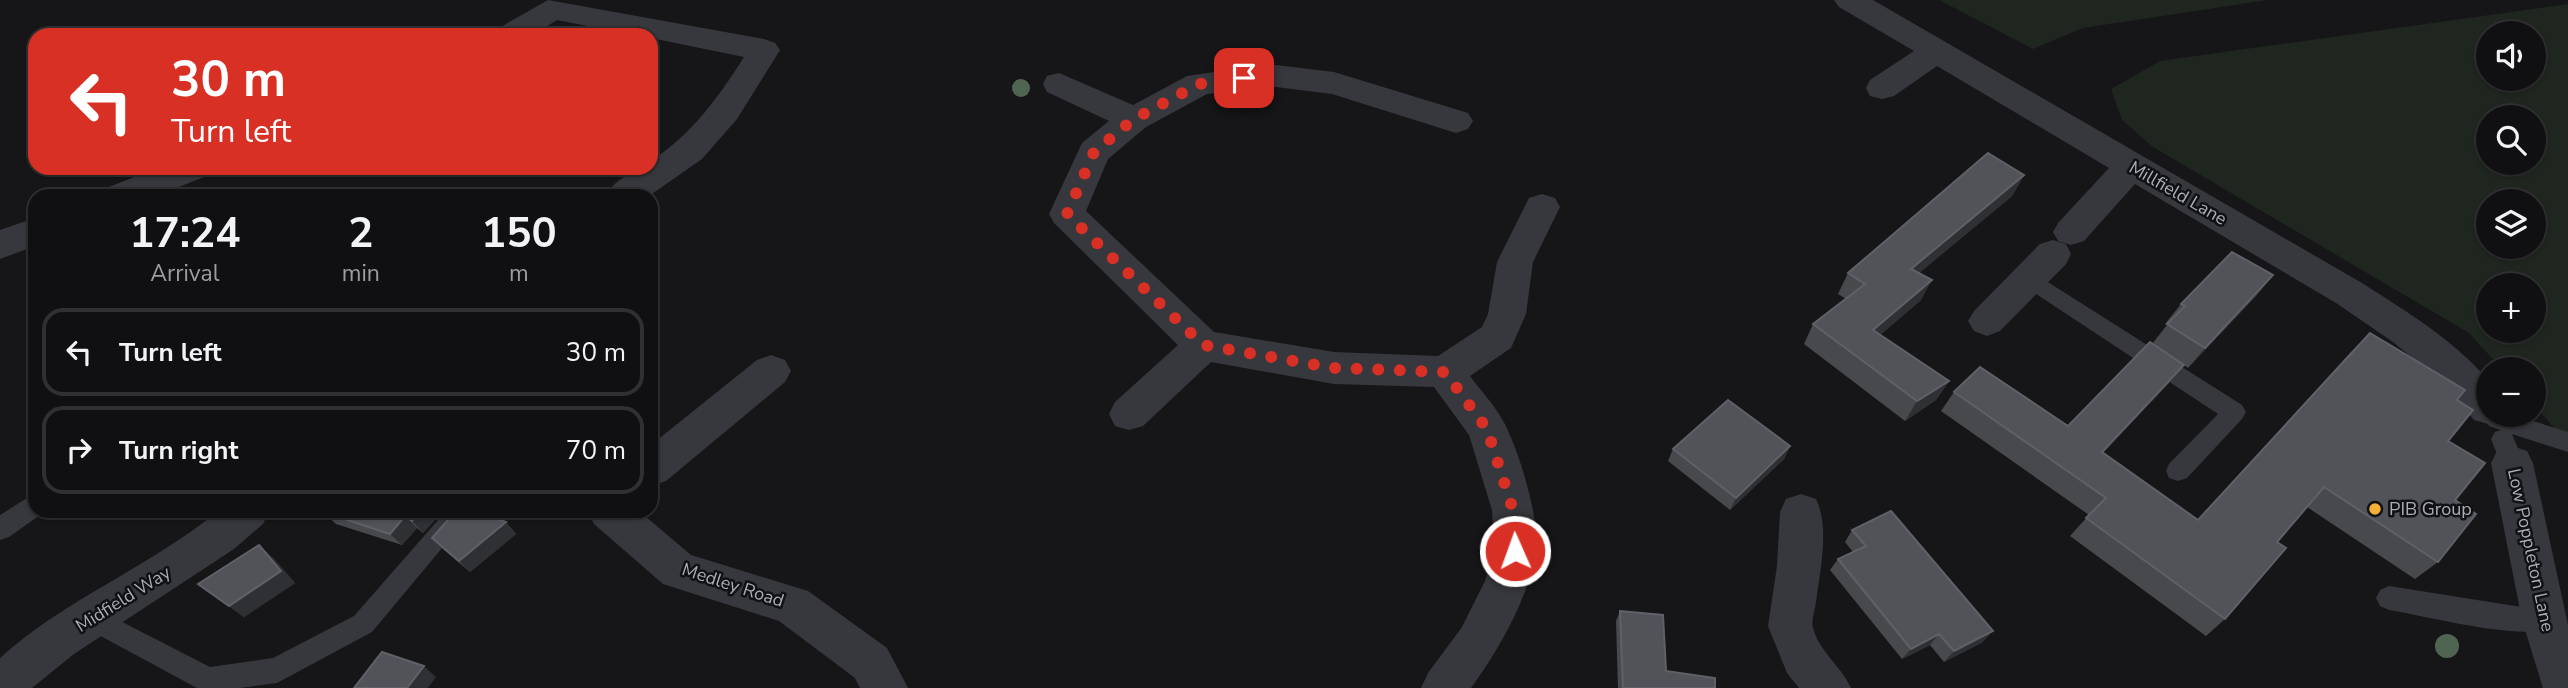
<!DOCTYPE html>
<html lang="en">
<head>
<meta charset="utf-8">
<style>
  :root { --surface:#101012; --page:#1e1e20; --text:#f1f3f6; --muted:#9c9d9f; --line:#303032 }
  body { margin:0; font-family:"Nunito Sans",sans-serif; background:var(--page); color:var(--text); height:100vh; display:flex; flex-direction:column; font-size:26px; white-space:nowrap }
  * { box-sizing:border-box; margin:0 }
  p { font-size:23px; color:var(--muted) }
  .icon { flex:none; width:38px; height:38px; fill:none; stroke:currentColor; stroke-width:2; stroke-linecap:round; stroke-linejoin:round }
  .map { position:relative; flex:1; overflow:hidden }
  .sheet { position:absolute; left:28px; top:189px; width:630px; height:329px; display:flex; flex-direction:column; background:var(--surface); border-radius:21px; box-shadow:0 2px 5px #0004,0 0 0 2px var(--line) }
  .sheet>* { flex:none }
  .banner { position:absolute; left:28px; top:28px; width:630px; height:147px; border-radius:21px; box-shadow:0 2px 5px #0004,0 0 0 2px var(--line); background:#d93025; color:#fff; overflow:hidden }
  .buttons { position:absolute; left:2476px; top:21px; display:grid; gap:14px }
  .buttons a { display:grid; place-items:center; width:70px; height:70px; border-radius:50%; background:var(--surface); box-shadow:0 2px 5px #0004,0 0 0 2px var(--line); font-size:35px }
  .pin { position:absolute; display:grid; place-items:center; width:60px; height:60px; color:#fff; margin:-30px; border-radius:14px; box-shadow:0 4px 10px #0006 }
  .me { position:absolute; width:77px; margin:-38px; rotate:358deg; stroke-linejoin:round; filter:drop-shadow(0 0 5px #0008) }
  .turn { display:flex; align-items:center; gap:24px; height:147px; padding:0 28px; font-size:32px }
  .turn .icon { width:91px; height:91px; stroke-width:2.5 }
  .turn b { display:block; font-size:49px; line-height:60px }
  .eta { display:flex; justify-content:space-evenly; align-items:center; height:119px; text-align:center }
  .eta b { font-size:42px; font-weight:700; line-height:49px }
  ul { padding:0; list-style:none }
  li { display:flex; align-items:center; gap:21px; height:88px; margin:0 14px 10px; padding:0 14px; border:4px solid var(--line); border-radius:21px }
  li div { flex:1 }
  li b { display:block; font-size:26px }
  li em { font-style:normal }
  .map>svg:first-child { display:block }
  .green { fill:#1e261f; fill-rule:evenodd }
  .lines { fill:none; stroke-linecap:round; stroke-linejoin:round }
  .lane { fill:#37383d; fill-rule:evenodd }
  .street { fill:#37383d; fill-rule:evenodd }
  .tree { fill:#506452 }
  .wall { fill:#47494d }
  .shaded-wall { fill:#2f3033 }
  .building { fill:#525359; stroke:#5f6168; stroke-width:2 }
  .route { stroke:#d93025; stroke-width:12; stroke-dasharray:0 21.6 }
  .poi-dot { fill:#f2b134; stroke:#111113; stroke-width:2.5 }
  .labels { text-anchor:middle; stroke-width:5; stroke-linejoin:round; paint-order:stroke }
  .street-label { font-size:18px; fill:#a8adb8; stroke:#111113 }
  .poi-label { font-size:18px; fill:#a8adb8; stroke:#111113; text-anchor:start }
</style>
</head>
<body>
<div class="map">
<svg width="2568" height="688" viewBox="0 0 2568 688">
  <rect width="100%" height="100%" fill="#161618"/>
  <!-- green -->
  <path class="green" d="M1939,0H2268L2083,28L2033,49Z
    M2568,4V443L2534,405V369H2502L2469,333L2153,147L2122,120L2111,89L2160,61ZM2488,33H2534V79H2488ZM2488,117H2534V163H2488ZM2488,201H2534V247H2488ZM2488,285H2534V331H2488Z"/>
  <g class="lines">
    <!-- lane -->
    <path class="lane" d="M2029,270L2242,405L2246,412L2242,419L2187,478L2178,481L2169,478L2166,471L2169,464L2218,414L2021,284L2018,278L2021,272Z
      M2488,412V415H2514L2568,432V452L2512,434L2524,463L2521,470L2512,473L2503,470L2491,439L2495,432L2501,430L2489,426L2485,419Z
      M35,493V511L44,512L9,537L0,540V515Z
      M446,511H473L372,632L277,683L240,688H197L82,626L78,618L82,610L91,606L210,667L273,658L354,616Z
      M2389,586L2553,612L2557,620L2553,628C2520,641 2427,616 2389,610L2380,606L2376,598L2380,590Z"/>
    <!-- street -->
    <path class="street" d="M548,0L764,39L775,43L780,50L737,119L702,159L649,196H605C614,181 634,168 651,168V161C692,134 718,98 744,57L651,38V35H634L557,20L533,35H494L499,28Z
      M1834,0H1873L2362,283C2407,312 2453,339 2488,380V415H2505L2502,420L2488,424L2474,420L2444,384L2393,342L2336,303L2135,184L2084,241L2071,245L2058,241L2053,232L2058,223L2109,168L1937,66L1894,96L1882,99L1870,96L1866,88L1870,80L1914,51L1839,7Z
      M1267,64L1334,72L1468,113L1473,121L1468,129L1456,133L1332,94L1267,86L1207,94L1146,127L1108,159L1086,211L1214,332L1334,352L1438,356L1482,327L1488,314L1497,262L1529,198L1542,194L1555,198L1560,207L1533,262L1526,314L1511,348L1470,376C1480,390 1493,403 1502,419C1518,446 1541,522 1536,553C1528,599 1498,651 1471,688H1421L1428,673L1462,627L1485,581L1494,551L1492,510L1469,435L1434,387L1334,384L1211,362L1143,426L1129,430L1115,426L1109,414L1115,402L1178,345L1054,223L1049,214L1082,143L1109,121L1047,92L1043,84L1047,76L1059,73L1133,105L1187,76Z
      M157,168H209L204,177L156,196H103L109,187Z
      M35,218V246L0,259V230Z
      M2053,240L2066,244L2071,254L2066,264L2000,331L1987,336L1974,331L1968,321L1974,311L2040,244Z
      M771,355L785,360L791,371L785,382L666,481L651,486V445L757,360Z
      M2512,446L2527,451L2533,463L2568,625V688H2543L2522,620L2491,463L2497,451Z
      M1801,494L1816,499C1830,528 1820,570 1816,602C1815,610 1811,621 1813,628C1819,651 1841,666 1851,688H1799L1787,673L1768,626L1777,566L1780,512L1786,499Z
      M218,511H269L263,524L234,549L74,654L32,688H0V658C65,599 150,567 218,511Z
      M588,511H639L691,555L808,591L887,648L908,688H860L855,678L779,621L663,584L594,524Z"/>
  </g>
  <!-- trees -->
  <g class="tree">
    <circle cx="1021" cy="88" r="9"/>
    <circle cx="2447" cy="646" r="12"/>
  </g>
  <!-- wall -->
  <path class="wall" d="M2024,175L2012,196L1919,273L1921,300L1880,335L1949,381L1936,400L1905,421L1804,344L1813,324L1846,299L1838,294L1848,273Z
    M2273,275L2256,296L2188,368L2184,365L2168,384L2103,453L2198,520L2350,353L2370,333L2457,400L2448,441L2455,500L2438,562L2415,579L2307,507L2277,542L2225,619L2206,636L2070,536L2089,515L1941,411L1954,392L2068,426L2152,344L2167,325L2165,324L2181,304Z
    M1790,446L1784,459L1730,510L1668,461L1673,449Z
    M443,511L423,533L417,528L402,545L336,524L323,512Z
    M506,522L516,534L470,572L444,550L432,538Z
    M1852,530L1983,642L1944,662L1930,645L1902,659L1830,570L1838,559L1853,552L1845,542Z
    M272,557L295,583L244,617L198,584Z
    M1620,611L1666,671L1715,688H1618L1616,621Z"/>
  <!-- shaded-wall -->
  <path class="shaded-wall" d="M2024,175L2012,196L1900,289L1911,269Z
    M2273,275L2256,296L2188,368L2205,348Z
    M1932,280L1921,300L1862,350L1873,330Z
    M2184,365L2168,384L2086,471L2102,452Z
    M1949,381L1936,400L1905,421L1917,401Z
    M1790,446L1784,459L1730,510L1736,498Z
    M421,511H443L423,533L412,521Z
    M405,516L417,528L402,545L390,534Z
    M506,522L516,534L470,572L459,561Z
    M259,545L272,557L295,583L244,617L229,606Z
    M1993,631L1983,642L1944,662L1954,651Z
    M1939,634L1930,645L1902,659L1911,649Z
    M424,666L436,677L428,688H407Z"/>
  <!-- building -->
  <path class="building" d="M1988,153L2024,175L1911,269L1932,280L1873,330L1949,381L1917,401L1813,324L1865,284L1848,273Z
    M2232,252L2273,275L2205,348L2167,324L2185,306L2181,304Z
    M2370,333L2465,390L2457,400L2473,410L2448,441L2485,463L2455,500L2476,514L2438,562L2324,487L2277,542L2286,548L2225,619L2086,518L2106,498L1954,392L1980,367L2068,426L2150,342L2184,365L2102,452L2198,520Z
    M1728,400L1790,446L1736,498L1673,449Z
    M324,511H421L412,521L405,516L390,534L323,512Z
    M456,511H471L506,522L459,561L432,538Z
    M1891,511L1993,631L1954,651L1939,634L1911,649L1838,559L1866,546L1852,530Z
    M259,545L281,571L229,606L198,584Z
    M1620,611L1663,615L1666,671L1715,678V688H1623Z
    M382,652L424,666L407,688H354Z"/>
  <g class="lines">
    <!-- route -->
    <path class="route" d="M1244,78L1199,84L1134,119L1094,152L1067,214L1203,345L1334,368L1445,372L1487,429L1513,510L1515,551"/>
  </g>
  <!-- markers -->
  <circle class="poi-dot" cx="2375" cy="509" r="7"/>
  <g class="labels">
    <!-- street labels -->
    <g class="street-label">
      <text transform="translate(2178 193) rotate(30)" y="6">Millfield Lane</text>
      <text transform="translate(2531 550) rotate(78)" y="6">Low Poppleton Lane</text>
      <text transform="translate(733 585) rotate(18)" y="6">Medley Road</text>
      <text transform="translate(123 599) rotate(-32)" y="6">Midfield Way</text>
    </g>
    <!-- poi labels -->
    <g class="poi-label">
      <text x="2389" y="515">PIB Group</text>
    </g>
  </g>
</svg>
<div class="buttons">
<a><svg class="icon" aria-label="sound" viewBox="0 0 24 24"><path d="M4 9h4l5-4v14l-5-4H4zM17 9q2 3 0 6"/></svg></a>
<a><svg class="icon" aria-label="search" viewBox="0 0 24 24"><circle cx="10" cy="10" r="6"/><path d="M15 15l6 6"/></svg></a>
<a><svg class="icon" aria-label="layers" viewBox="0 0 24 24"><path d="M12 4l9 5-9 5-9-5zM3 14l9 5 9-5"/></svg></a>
<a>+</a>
<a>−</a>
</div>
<div class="pin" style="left:1244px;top:78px;background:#d93025"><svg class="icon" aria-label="arrive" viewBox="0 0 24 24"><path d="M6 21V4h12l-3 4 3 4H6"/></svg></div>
<svg class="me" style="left:1515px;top:551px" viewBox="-20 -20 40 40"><circle r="17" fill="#d93025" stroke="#fff" stroke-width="3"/><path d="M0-11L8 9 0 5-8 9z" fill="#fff"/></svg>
<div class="banner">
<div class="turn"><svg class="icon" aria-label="left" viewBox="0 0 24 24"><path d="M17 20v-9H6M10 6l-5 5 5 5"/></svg><div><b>30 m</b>Turn left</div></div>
</div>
<section class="sheet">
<div class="eta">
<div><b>17:24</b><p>Arrival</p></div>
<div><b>2</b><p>min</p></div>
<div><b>150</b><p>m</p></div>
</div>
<ul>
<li><svg class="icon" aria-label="left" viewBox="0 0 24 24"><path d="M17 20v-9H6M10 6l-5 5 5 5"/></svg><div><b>Turn left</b></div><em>30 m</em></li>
<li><svg class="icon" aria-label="right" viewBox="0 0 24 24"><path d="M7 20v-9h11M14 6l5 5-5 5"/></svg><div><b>Turn right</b></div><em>70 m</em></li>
</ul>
</section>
</div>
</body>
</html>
